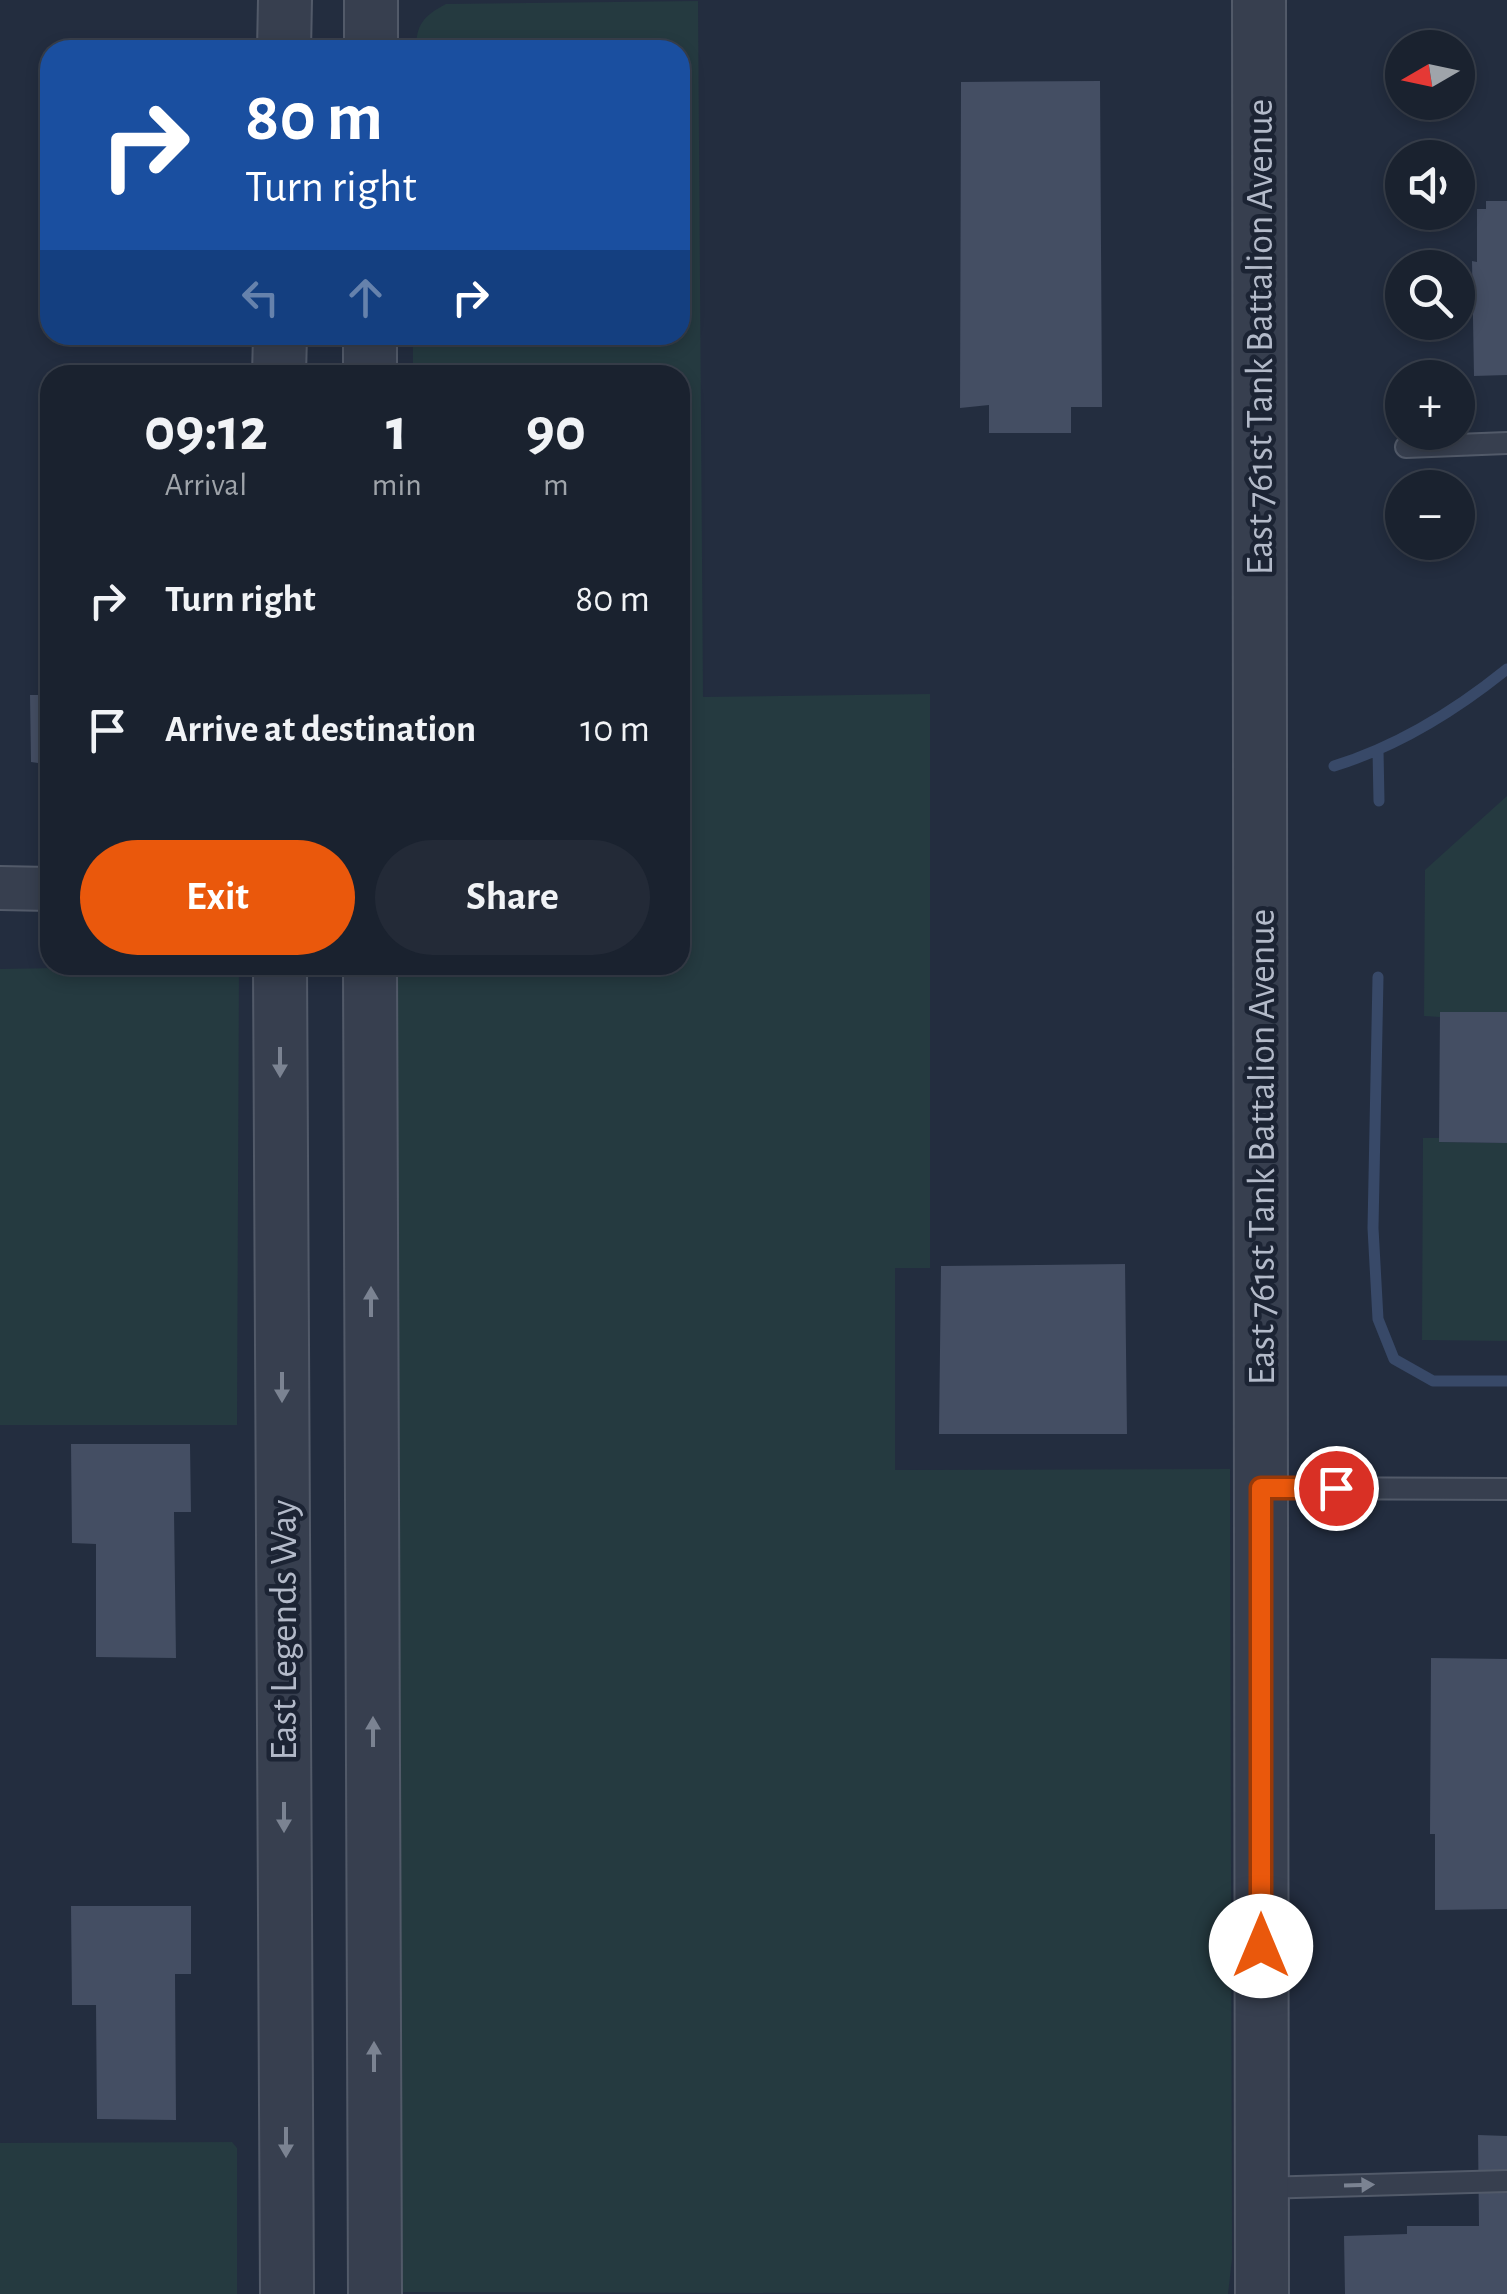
<!DOCTYPE html>
<html lang="en">
<head>
<meta charset="utf-8">
<style>
  :root { --surface:#1a222f; --page:#232a37; --text:#f1f3f6; --muted:#9fa4aa; --line:#383f4b; --accent:#ea580c }
  body { margin:0; font-family:"Alegreya Sans",sans-serif; background:var(--page); color:var(--text); height:100vh; display:flex; flex-direction:column; font-size:38px; white-space:nowrap }
  * { box-sizing:border-box; margin:0 }
  p { font-size:32px; color:var(--muted) }
  .icon { flex:none; width:55px; height:55px; fill:none; stroke:currentColor; stroke-width:2; stroke-linecap:round; stroke-linejoin:round }
  .map { position:relative; flex:1; overflow:hidden }
  .side { position:absolute; left:40px; top:365px; width:650px; height:610px; display:flex; flex-direction:column; background:var(--surface); border-radius:30px; box-shadow:0 5px 15px #0003,0 0 0 2px var(--line) }
  .side>* { flex:none }
  .banner { position:absolute; left:40px; top:40px; width:650px; height:305px; border-radius:30px; box-shadow:0 5px 15px #0003,0 0 0 2px var(--line); background:#1a4fa0; color:#fff; overflow:hidden }
  .needle { width:65px; rotate:261deg }
  .fabs { position:absolute; left:1385px; top:30px; display:grid; gap:20px }
  .fabs a { display:grid; place-items:center; width:90px; height:90px; border-radius:50%; background:var(--surface); box-shadow:0 5px 15px #0003,0 0 0 2px var(--line); font-size:50px }
  .pin { position:absolute; display:grid; place-items:center; width:85px; height:85px; color:#fff; margin:-42px; border:5px solid #fff; border-radius:50%; box-shadow:0 2px 10px #0007 }
  .me { position:absolute; width:110px; margin:-55px; rotate:0deg; stroke-linejoin:round; filter:drop-shadow(0 0 8px #0008) }
  .turn { display:flex; align-items:center; gap:35px; height:210px; padding:0 40px; font-size:45px }
  .turn .icon { width:130px; height:130px; stroke-width:2.5 }
  .turn b { display:block; font-size:70px; line-height:85px }
  .lanes { display:flex; align-items:center; height:95px; padding:0 40px; background:#0003; justify-content:center; gap:50px; direction:ltr }
  .lanes .off { opacity:.35 }
  .eta { display:flex; justify-content:space-evenly; align-items:center; height:170px; text-align:center }
  .eta b { font-size:60px; font-weight:700; line-height:70px }
  .button { display:flex; gap:20px; margin-top:auto; padding:20px 40px }
  .button a { flex:1; height:115px; border-radius:60px; background:var(--accent); color:#fff; font-size:40px; font-weight:700; line-height:115px; text-align:center }
  .button a+a { background:var(--page); color:var(--text) }
  ul { padding:0; list-style:none }
  li { display:flex; align-items:center; gap:30px; height:130px; padding:0 40px }
  li div { flex:1 }
  li b { display:block; font-size:38px }
  li em { font-style:normal }
  .map>svg:first-child { display:block }
  .green { fill:#253a40 }
  .lines { fill:none; stroke-linecap:round; stroke-linejoin:round }
  .stream { stroke:#384968; stroke-width:11 }
  .building { fill:#444e63 }
  .service-casing { stroke:#525a69; stroke-width:24 }
  .minor-casing { stroke:#525a69; stroke-width:46 }
  .tertiary-casing { stroke:#525a69; stroke-width:56 }
  .service { stroke:#373f4f; stroke-width:20 }
  .minor { stroke:#373f4f; stroke-width:42 }
  .tertiary { stroke:#373f4f; stroke-width:52 }
  .oneway { fill:#7b8392 }
  .route-casing { stroke:#983908; stroke-width:25 }
  .route { stroke:#ea580c; stroke-width:18 }
  .labels { text-anchor:middle; stroke-width:9; stroke-linejoin:round; paint-order:stroke }
  .street-label { font-size:38px; fill:#b3bac9; stroke:#1c2434 }
</style>
</head>
<body>
<div class="map">
<svg width="1507" height="2294" viewBox="0 0 1507 2294">
  <rect width="100%" height="100%" fill="#232d3f"/>
  <!-- green -->
  <path class="green" d="M698,1L703,697L930,694V1268H895V1470L1230,1469L1232,2259L1228,2294L401,2292L396,965H680V375H413V335H680V50H416C416,25 423,16 446,4Z
    M1507,796V1012H1441L1440,1017L1424,1016L1425,870Z
    M239,965L237,1425H0V969Z
    M1423,1138H1439V1142L1507,1143V1341L1422,1340Z
    M232,2142L237,2148V2294H0V2143Z"/>
  <g class="lines">
    <!-- stream -->
    <path class="stream" d="M1378,750L1379,801
      M1334,766C1399,746 1455,711 1507,669
      M1378,977L1373,1228L1378,1319L1394,1359L1433,1381H1507"/>
  </g>
  <!-- building -->
  <path class="building" d="M1100,81L1102,407H1071V433H989V405L960,408L961,82Z
    M1486,201H1507V375L1474,376L1472,261L1477,262V209H1486Z
    M41,543H50V771H39L38,763L31,762L30,695H41Z
    M1440,1012H1507V1143L1439,1142Z
    M1125,1264L1127,1434H939L941,1266Z
    M71,1444H190L191,1512H174L176,1658L96,1657V1544L72,1543Z
    M1431,1658L1507,1659V1909L1435,1910V1834H1430Z
    M71,1906H191V1974H175L176,2120L97,2119L96,2005H72Z
    M1478,2135L1507,2136V2294H1345L1344,2236L1407,2234V2226H1479Z"/>
  <g class="lines">
    <!-- service casing -->
    <g class="service-casing">
      <path id="service" d="M1406,447L1507,443
        M1263,1488L1507,1489
        M1263,2188L1507,2181"/>
    </g>
    <!-- minor casing -->
    <g class="minor-casing">
      <path id="minor" d="M0,888L50,889"/>
    </g>
    <!-- tertiary casing -->
    <g class="tertiary-casing">
      <path id="tertiary" d="M1259,0L1262,2294
        M284,50L285,0
        M371,50V0
        M279,375L280,335
        M370,375V335
        M280,965L287,2294
        M370,965L375,2294"/>
    </g>
    <!-- service -->
    <use href="#service" class="service"/>
    <!-- minor -->
    <use href="#minor" class="minor"/>
    <!-- tertiary -->
    <use href="#tertiary" class="tertiary"/>
  </g>
  <!-- one-way arrows -->
  <defs><path id="oneway-solid" d="M-6-.8H1V-3.2L6.5 0L1 3.2V.8H-6Z" transform="scale(2.5)"/></defs>
  <g class="oneway">
    <use href="#oneway-solid" transform="translate(280 1062) rotate(90)"/>
    <use href="#oneway-solid" transform="translate(371 1302) rotate(-90)"/>
    <use href="#oneway-solid" transform="translate(282 1387) rotate(90)"/>
    <use href="#oneway-solid" transform="translate(373 1732) rotate(-90)"/>
    <use href="#oneway-solid" transform="translate(284 1817) rotate(90)"/>
    <use href="#oneway-solid" transform="translate(374 2057) rotate(-90)"/>
    <use href="#oneway-solid" transform="translate(286 2142) rotate(90)"/>
    <use href="#oneway-solid" transform="translate(1359 2185) rotate(-2)"/>
  </g>
  <g class="lines">
    <!-- route casing -->
    <g class="route-casing">
      <path id="route" d="M1261,1946V1488H1336"/>
    </g>
    <!-- route -->
    <use href="#route" class="route"/>
  </g>
  <g class="labels">
    <!-- street labels -->
    <g class="street-label">
      <text transform="translate(1259 337) rotate(-90)" y="13">East 761st Tank Battalion Avenue</text>
      <text transform="translate(1261 1147) rotate(-90)" y="13">East 761st Tank Battalion Avenue</text>
      <text transform="translate(283 1630) rotate(-90)" y="13">East Legends Way</text>
    </g>
  </g>
</svg>
<div class="fabs">
<a><svg class="needle" viewBox="-14 -14 28 28"><path d="M0-13l5 13h-10z" fill="#e53935"/><path d="M0 13l5-13h-10z" fill="#9fa4aa"/></svg></a>
<a><svg class="icon" aria-label="sound" viewBox="0 0 24 24"><path d="M4 9h4l5-4v14l-5-4H4zM17 9q2 3 0 6"/></svg></a>
<a><svg class="icon" aria-label="search" viewBox="0 0 24 24"><circle cx="10" cy="10" r="6"/><path d="M15 15l6 6"/></svg></a>
<a>+</a>
<a>−</a>
</div>
<div class="pin" style="left:1336px;top:1488px;background:#d93025"><svg class="icon" aria-label="arrive" viewBox="0 0 24 24"><path d="M6 21V4h12l-3 4 3 4H6"/></svg></div>
<svg class="me" style="left:1261px;top:1946px" viewBox="-20 -20 40 40"><circle r="19" fill="#fff"/><path d="M0-13L10 11 0 6-10 11z" fill="#ea580c"/></svg>
<div class="banner">
<div class="turn"><svg class="icon" aria-label="right" viewBox="0 0 24 24"><path d="M7 20v-9h11M14 6l5 5-5 5"/></svg><div><b>80 m</b>Turn right</div></div>
<div class="lanes"><svg class="icon off" aria-label="left" viewBox="0 0 24 24"><path d="M17 20v-9H6M10 6l-5 5 5 5"/></svg><svg class="icon off" aria-label="ahead" viewBox="0 0 24 24"><path d="M12 20V5M6 11l6-6 6 6"/></svg><svg class="icon" aria-label="right" viewBox="0 0 24 24"><path d="M7 20v-9h11M14 6l5 5-5 5"/></svg></div>
</div>
<section class="side">
<div class="eta">
<div><b>09:12</b><p>Arrival</p></div>
<div><b>1</b><p>min</p></div>
<div><b>90</b><p>m</p></div>
</div>
<ul>
<li><svg class="icon" aria-label="right" viewBox="0 0 24 24"><path d="M7 20v-9h11M14 6l5 5-5 5"/></svg><div><b>Turn right</b></div><em>80 m</em></li>
<li><svg class="icon" aria-label="arrive" viewBox="0 0 24 24"><path d="M6 21V4h12l-3 4 3 4H6"/></svg><div><b>Arrive at destination</b></div><em>10 m</em></li>
</ul>
<div class="button"><a>Exit</a><a>Share</a></div>
</section>
</div>
</body>
</html>
